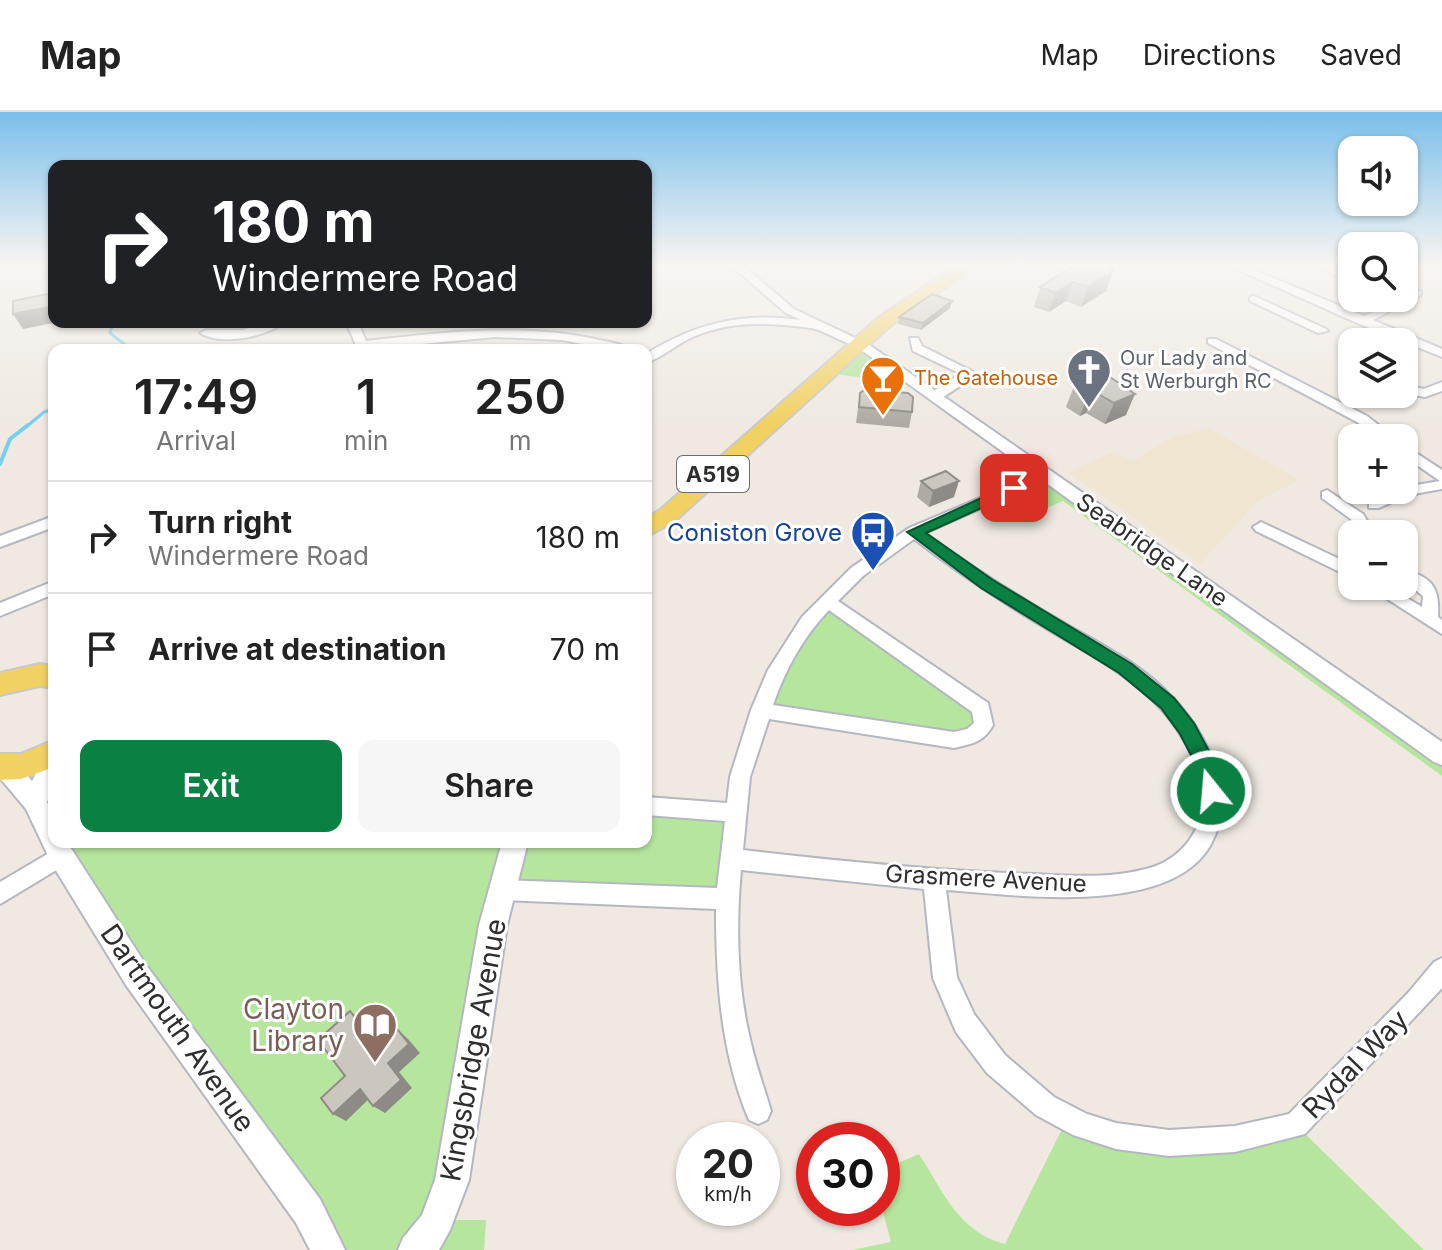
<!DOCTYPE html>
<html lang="en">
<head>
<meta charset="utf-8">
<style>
  :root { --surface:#fff; --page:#f6f6f6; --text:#222; --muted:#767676; --line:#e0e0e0; --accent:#0b8043 }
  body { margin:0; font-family:Inter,sans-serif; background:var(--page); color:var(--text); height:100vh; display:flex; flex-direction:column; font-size:30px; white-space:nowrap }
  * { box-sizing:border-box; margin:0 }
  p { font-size:26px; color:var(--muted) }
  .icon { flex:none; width:44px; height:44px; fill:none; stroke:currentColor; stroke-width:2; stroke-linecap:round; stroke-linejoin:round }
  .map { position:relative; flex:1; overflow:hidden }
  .drawer { position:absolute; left:48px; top:232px; width:604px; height:504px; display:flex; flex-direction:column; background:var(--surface); border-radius:16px; box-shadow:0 2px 6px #0004 }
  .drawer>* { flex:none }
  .top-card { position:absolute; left:48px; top:48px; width:604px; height:168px; border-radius:16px; box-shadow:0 2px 6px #0004; background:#202124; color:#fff; overflow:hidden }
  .fabs { position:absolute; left:1338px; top:24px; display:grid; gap:16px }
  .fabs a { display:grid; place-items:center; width:80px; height:80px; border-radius:16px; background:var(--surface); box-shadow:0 2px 6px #0004; font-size:40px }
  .speed { position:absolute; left:676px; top:1010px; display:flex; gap:16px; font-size:40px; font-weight:700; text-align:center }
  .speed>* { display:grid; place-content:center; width:104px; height:104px; border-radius:50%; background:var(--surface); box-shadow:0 2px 6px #0004; line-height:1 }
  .speed small { font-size:20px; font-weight:400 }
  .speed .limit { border:12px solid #d22; background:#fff; color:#111 }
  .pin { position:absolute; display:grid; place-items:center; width:68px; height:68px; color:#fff; margin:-34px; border-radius:16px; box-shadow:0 4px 12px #0006 }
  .me { position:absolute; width:88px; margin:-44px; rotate:343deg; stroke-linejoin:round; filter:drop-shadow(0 0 6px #0008) }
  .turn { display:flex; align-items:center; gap:28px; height:168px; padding:0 32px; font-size:36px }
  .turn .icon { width:104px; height:104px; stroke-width:2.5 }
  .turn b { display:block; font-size:56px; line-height:68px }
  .eta { display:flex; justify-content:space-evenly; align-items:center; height:136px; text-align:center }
  .eta b { font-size:48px; font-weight:600; line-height:56px }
  .primary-button { display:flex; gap:16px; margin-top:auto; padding:16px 32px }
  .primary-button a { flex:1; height:92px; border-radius:16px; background:var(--accent); color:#fff; font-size:32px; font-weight:600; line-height:92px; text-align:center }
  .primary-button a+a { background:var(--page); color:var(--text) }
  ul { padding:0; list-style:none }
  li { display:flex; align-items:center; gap:24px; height:112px; padding:0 32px; border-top:2px solid var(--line) }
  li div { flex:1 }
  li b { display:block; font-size:30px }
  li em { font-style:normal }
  header { display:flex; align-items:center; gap:48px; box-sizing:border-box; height:112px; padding:0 40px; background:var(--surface); border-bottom:2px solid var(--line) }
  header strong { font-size:38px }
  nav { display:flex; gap:44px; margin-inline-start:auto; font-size:28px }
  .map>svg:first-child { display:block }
  .education { fill:#f0e6d1 }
  .green { fill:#b6e59e }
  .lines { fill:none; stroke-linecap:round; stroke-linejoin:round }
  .stream-far1 { stroke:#75cff0; stroke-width:3 }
  .stream { stroke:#75cff0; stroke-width:4 }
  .minor-casing { stroke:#b4b7c1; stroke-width:4 }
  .tertiary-casing { stroke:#b4b7c1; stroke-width:4 }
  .primary-casing { stroke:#c9c9c9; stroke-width:4 }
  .minor { fill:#fff; fill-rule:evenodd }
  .tertiary { fill:#fff; fill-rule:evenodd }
  .primary { fill:#f2d163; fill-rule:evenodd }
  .wall { fill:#afaba4 }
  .shaded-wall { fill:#8e8b86 }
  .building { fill:#cbc7bf; stroke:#8e8b86; stroke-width:2 }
  .route { fill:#0b8043; stroke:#07532c; stroke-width:2 }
  .labels { text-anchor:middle; stroke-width:6; stroke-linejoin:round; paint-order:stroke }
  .far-worship-label { font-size:20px; fill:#5b616d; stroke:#fff; text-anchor:start }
  .far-food-label { font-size:20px; fill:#c56008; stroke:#fff; text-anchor:start }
  .shield { fill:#fff; stroke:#6d6d6d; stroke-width:2 }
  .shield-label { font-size:22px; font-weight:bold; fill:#2e2e2e }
  .transit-label { font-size:24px; fill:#164399; stroke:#fff; text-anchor:end }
  .street-label { font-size:24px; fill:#2e2e2e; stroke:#fff }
  .near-education-label { font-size:28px; fill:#785e54; stroke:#fff; text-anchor:end }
  .near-street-label { font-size:28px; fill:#2e2e2e; stroke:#fff }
</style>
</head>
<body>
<header>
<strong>Map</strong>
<nav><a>Map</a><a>Directions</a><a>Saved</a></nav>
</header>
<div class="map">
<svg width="1442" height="1138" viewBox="0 0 1442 1138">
  <rect width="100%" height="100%" fill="#efe9e1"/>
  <!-- education -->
  <path class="education" d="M1208,316L1299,368L1258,389L1200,452L1068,360L1113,340L1133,349L1173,325Z"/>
  <!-- green -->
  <path class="green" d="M862,232L921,274L828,261Z
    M1011,345L1174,453L1181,447L1442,630V664L1063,389L1039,399L984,356Z
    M827,489L981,596L973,624L760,598Z
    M54,648V730H646V694L734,701L727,787L501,778L440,1108H486L484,1138H328L61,744L35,690Z
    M1068,1005L1116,1024L1296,1013L1424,1138H852L891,1130L882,1096V1058L919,1042C943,1079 958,1120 1005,1132Z"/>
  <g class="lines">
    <!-- stream-far1 -->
    <path class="stream-far1" d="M113,210L110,221L132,238
      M26,315L44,300L54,297"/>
    <!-- stream -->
    <path class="stream" d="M0,352L10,327L28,313"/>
    <!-- minor casing -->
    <g class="minor-casing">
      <path id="minor" d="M728,151H740L794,197L868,232C855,241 827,218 811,216C772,211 733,208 695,224C678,231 663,245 646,251V242C695,211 743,200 801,208L786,201Z
        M1223,151H1238L1364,204L1379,198L1391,186H1404V181L1421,179V183C1401,189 1392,200 1373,208L1442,237V245L1357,211Z
        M1309,151H1323L1352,164V171Z
        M1254,184L1326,217L1328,219L1318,221L1250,189V185Z
        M269,210H285C265,225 222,234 200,221L206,218H243Z
        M346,210H358L366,229C444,220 527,210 604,229C614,231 625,233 633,238H613L562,228L495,225L358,238Z
        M910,226H918L922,234L989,268L983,272L971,267L940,287H930V281L961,262L913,239Z
        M1208,227H1216L1367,304L1395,326H1379L1357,310L1208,231Z
        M1442,270V279L1425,285L1404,281V273L1424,277Z
        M1404,333L1442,358V377L1408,383L1379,396H1369V390L1395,378H1404V375L1440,369L1404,344Z
        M1046,358L1053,362L1051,365L925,421C966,451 1009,479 1052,504C1090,527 1132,546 1164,577C1194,605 1219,646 1222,688C1223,704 1218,719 1210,734C1168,805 1017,783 946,778L957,865L974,902L1005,943L1054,985L1087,1002L1116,1011L1169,1018L1235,1014L1289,1002L1408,881L1434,850L1442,846V876L1305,1022L1235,1040L1169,1044L1116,1037L1073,1023L1036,1003L987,961L956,920L933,866L924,777L741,758C736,813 737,873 750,927C755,951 764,975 771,999L767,1008L758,1012L749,1008C721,942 716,868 716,797L501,788L493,785L490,778L493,771L501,768L717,776L725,709L646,703V685L727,691L730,665L751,598L768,558L802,505L851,456L909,416ZM914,427C954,458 996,486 1039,512C1082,538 1129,561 1163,599C1184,623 1200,654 1202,686C1204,717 1182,745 1153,755C1116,767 1071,764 1033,762C936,759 839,749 743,738L750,665L769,607L954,636C972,632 984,630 993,613L988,591L838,489L863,464ZM829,498L972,600L974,611L967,617L954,620L773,593C785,558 803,525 829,498Z
        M1327,378L1363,402L1375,422H1359L1352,408L1322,386V380Z
        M54,404V415L0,435V424Z
        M1261,410L1352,453V466L1256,419L1253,415Z
        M1404,457C1433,466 1440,476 1438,505L1442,508V522L1367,474H1387L1422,495L1423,484L1404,469Z
        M54,469V482L0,504V491Z
        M61,734L68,737L72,744L68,751L0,792V770Z"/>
    </g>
    <!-- tertiary casing -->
    <g class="tertiary-casing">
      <path id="tertiary" d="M862,228L1442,630V653L1434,650L857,235V229Z
        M54,638V675L47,690L54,703V730H67L146,853L320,1087L345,1138H310L296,1111L126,873L52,752L26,697L0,666V649C15,644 23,659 32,669L46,641Z
        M502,730H528L507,813L469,1068L450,1118L439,1138H398L403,1126L422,1103L435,1068L479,813Z"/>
    </g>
    <!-- primary casing -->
    <g class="primary-casing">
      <path id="primary" d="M960,151H981L890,214L676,408L646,425V406L660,398L878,206Z
        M40,552L54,554V576L40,574L0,583V561Z
        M54,628V655L21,667L0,668V642H21Z"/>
    </g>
    <!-- minor -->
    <use href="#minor" class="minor"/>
    <!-- tertiary -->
    <use href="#tertiary" class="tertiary"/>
    <!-- primary -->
    <use href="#primary" class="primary"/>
  </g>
  <!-- wall -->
  <path class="wall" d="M1112,155L1114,156L1106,179L1081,195L1066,189L1049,200L1034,195L1040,175Z
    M950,196L921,218L898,212L899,205Z
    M1104,261L1126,303L1105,312L1086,301L1080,304L1066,295L1074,274Z
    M860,281L912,300L909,316L856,311Z
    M921,369L954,385L929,395L917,385Z"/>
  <!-- shaded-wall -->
  <path class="shaded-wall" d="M1106,151H1113L1109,162L1111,158L1114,156L1106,179L1081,195L1088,175Z
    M1073,170L1066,189L1049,200L1055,181Z
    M952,189L950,196L921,218L923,211Z
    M54,194V210H58L23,217L13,202Z
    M1095,280L1086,301L1080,304L1088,283Z
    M1135,282L1126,303L1105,312L1114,291Z
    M959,369L954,385L929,395L933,379Z
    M350,899L362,909L389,944L378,935Z
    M397,917L408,927L420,941L399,960L412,976L385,1001L373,994L388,951Z
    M360,977L372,984L346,1009L333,1002Z"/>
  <!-- building -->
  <path class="building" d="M1078,151H1112L1109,154L1114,156L1111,158L1113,159L1088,175L1073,170L1055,181L1040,175Z
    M53,181L54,194L13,202V189Z
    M932,182L952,189L923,211L899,205Z
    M1104,261L1135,282L1114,291L1095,280L1088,283L1074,274Z
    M864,278L908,281L913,285L912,300L859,295L860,281Z
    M946,359L959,369L933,379L921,369Z
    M350,899L378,935L397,917L409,932L388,951L401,968L373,994L360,977L333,1002L321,986L345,964L318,928Z"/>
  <!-- sky -->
  <linearGradient id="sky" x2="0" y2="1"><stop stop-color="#7abfeb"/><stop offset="0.49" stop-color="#f8f5f2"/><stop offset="1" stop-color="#f8f5f2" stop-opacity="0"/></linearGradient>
  <rect width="1442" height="311" fill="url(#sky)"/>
  <!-- route -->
  <path class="route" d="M1014,371L1021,376L1019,379L926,421L993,468L1132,552L1174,586L1194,611L1219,658L1222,679L1219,685L1211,688L1204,685L1199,658L1180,622L1161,596L1119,561L981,476L907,420Z"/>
  <!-- icons -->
  <defs>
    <g id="church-pin" transform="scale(2.3)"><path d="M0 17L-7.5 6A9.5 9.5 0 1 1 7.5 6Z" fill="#6b7280" stroke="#fff"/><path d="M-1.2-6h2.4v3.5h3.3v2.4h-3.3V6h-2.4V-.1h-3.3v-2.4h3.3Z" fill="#fff"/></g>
    <g id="bar-pin" transform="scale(2.3)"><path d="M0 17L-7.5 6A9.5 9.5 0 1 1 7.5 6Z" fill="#e8710a" stroke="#fff"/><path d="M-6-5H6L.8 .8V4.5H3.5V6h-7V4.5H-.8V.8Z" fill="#fff"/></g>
    <g id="bus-pin" transform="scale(2.3)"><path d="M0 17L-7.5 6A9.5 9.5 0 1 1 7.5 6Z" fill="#1a4fb4" stroke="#fff"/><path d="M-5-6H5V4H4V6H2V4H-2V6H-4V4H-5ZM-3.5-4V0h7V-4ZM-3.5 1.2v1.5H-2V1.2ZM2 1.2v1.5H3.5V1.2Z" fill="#fff"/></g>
    <g id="library-pin" transform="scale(2.3)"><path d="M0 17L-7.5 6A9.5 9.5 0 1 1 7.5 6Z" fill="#8d6e63" stroke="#fff"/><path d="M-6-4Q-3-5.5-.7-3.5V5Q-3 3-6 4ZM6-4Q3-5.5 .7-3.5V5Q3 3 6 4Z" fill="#fff"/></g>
  </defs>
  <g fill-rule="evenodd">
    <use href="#church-pin" x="1089" y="258"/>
    <use href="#bar-pin" x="883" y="266"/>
    <use href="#bus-pin" x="873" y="421"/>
    <use href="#library-pin" x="375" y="913"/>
  </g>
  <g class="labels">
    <!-- far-worship labels -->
    <g class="far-worship-label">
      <text x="1120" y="253">Our Lady and<tspan x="1120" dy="23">St Werburgh RC</tspan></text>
    </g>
    <!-- far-food labels -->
    <g class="far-food-label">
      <text x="914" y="273">The Gatehouse</text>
    </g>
    <!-- shield labels -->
    <rect class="shield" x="677" y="344" width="72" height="36" rx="6"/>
    <g class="shield-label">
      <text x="713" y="370">A519</text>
    </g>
    <!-- transit labels -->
    <g class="transit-label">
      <text x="842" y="429">Coniston Grove</text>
    </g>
    <!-- street labels -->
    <g class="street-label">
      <text transform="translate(1152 438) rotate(35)" y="8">Seabridge Lane</text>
      <text transform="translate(986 767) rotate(3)" y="8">Grasmere Avenue</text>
    </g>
    <!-- near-education labels -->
    <g class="near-education-label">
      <text x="344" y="907">Clayton<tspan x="344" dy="32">Library</tspan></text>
    </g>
    <!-- near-street labels -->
    <g class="near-street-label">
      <text transform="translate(178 916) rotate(55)" y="10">Dartmouth Avenue</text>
      <text transform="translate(473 938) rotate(-80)" y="10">Kingsbridge Avenue</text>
      <text transform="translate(1355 952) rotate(-46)" y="10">Rydal Way</text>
    </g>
  </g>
</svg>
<div class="fabs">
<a><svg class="icon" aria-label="sound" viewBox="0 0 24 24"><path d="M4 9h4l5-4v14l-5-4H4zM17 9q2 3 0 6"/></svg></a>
<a><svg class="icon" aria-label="search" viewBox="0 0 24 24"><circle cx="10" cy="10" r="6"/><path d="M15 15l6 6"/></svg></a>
<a><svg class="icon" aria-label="layers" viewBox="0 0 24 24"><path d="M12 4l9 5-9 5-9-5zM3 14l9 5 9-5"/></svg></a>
<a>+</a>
<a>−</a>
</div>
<div class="speed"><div>20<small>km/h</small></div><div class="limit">30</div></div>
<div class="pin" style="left:1014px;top:376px;background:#d93025"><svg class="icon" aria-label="arrive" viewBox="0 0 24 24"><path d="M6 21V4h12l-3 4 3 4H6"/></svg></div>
<svg class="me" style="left:1211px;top:679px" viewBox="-20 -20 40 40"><circle r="17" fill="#0b8043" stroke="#fff" stroke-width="3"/><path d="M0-11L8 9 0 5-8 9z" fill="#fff"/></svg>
<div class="top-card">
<div class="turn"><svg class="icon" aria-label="right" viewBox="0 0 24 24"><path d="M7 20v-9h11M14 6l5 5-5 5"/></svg><div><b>180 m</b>Windermere Road</div></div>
</div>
<section class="drawer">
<div class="eta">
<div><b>17:49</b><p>Arrival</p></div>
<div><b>1</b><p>min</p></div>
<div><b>250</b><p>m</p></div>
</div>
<ul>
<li><svg class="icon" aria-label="right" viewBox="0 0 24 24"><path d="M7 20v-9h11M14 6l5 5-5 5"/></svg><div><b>Turn right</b><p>Windermere Road</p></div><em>180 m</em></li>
<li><svg class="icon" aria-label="arrive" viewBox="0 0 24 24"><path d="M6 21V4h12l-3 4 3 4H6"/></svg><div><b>Arrive at destination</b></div><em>70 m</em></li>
</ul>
<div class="primary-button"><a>Exit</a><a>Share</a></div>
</section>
</div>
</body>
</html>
